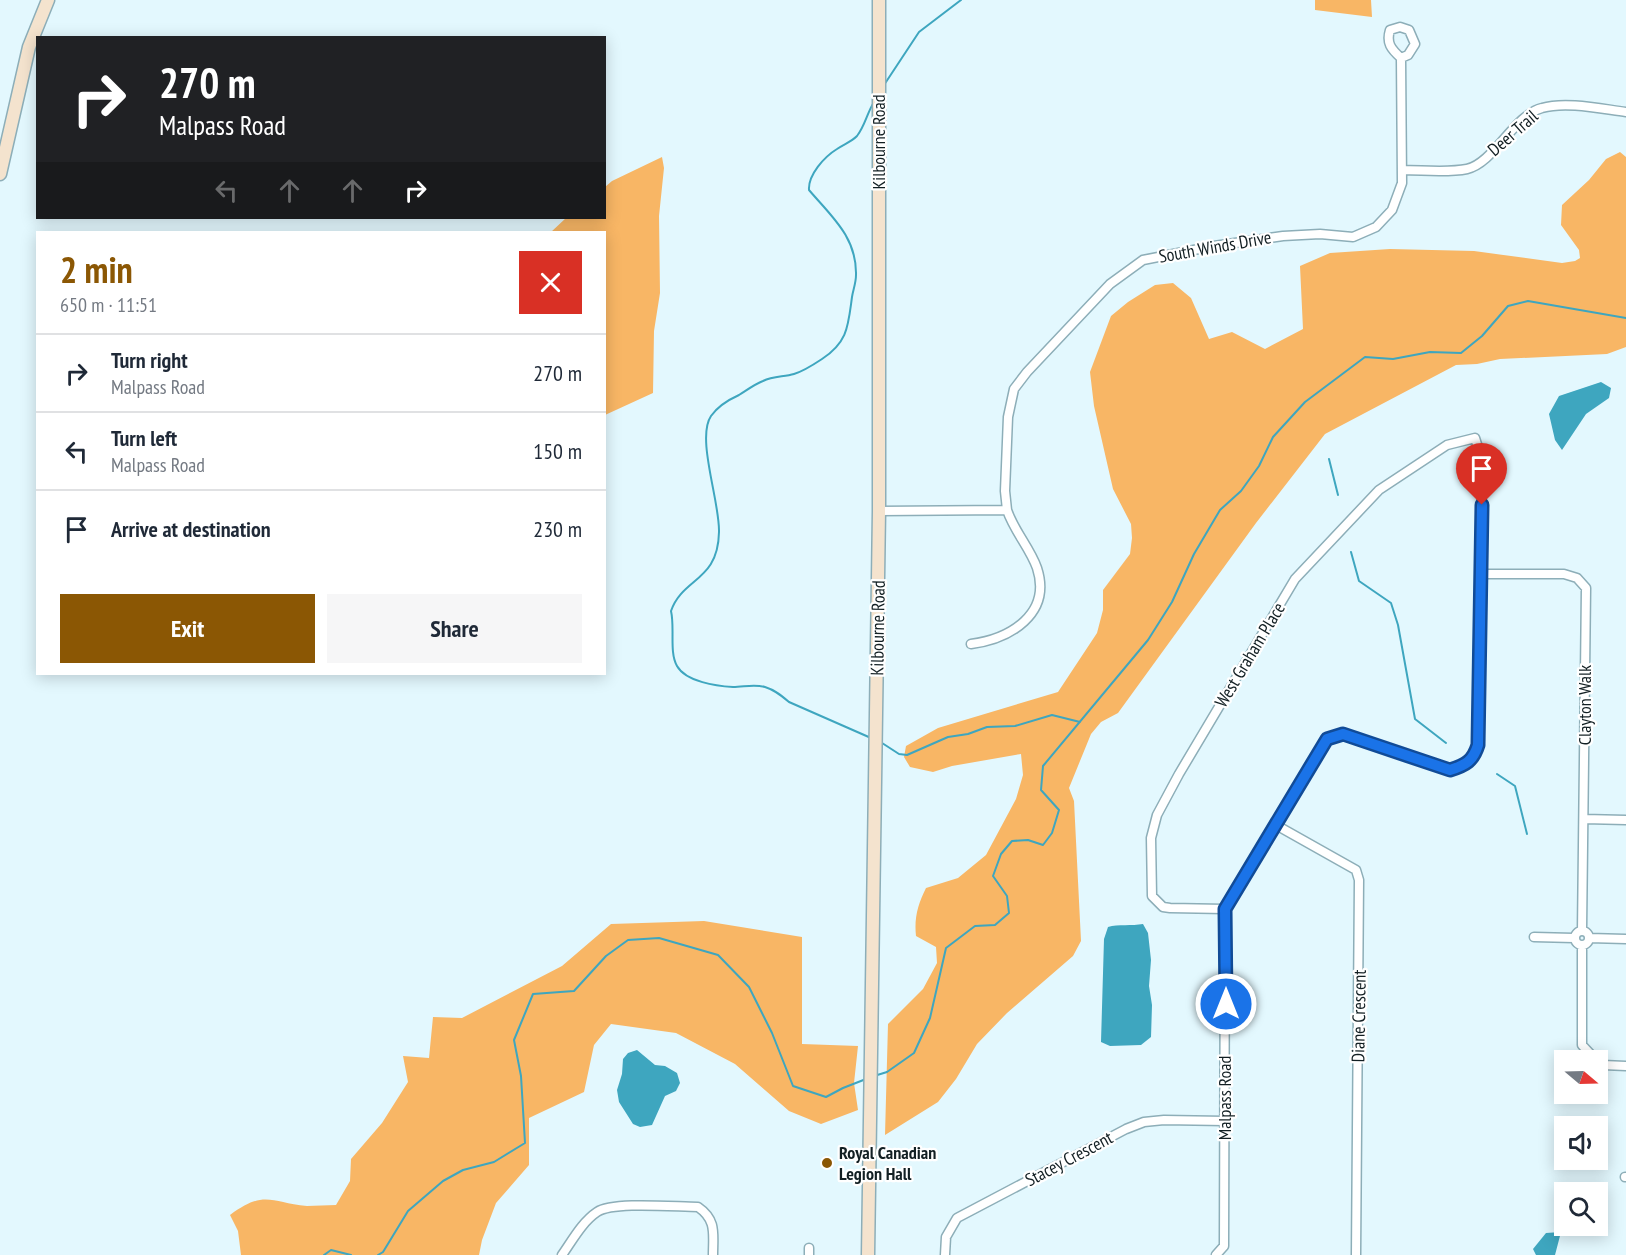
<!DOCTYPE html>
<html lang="en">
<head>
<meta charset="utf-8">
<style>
  :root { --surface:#fff; --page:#f6f6f7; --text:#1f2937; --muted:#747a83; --line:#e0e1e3; --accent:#8b5704 }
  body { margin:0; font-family:"PT Sans Narrow",sans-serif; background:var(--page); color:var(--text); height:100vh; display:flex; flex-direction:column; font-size:22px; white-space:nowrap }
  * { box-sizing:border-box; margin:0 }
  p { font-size:20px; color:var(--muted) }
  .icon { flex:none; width:33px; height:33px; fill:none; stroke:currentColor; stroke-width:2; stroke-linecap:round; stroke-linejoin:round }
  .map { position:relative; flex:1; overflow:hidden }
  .sheet { position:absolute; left:36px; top:231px; width:570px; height:444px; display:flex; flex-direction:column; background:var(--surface); border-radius:0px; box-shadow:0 3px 15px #0003 }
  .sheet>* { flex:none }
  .guide { position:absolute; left:36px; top:36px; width:570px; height:183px; border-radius:0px; box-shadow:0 3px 15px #0003; background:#202124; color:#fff; overflow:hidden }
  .needle { width:39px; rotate:109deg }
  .fabs { position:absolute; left:1554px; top:1050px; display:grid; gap:12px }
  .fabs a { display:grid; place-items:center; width:54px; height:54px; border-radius:0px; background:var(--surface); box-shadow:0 3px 15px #0003; font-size:30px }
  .pin { position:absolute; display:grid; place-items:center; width:51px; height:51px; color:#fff; margin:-62px -26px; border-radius:50% 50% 50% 0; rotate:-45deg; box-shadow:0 0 6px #0007 }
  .pin .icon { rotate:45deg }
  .me { position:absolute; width:66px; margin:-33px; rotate:0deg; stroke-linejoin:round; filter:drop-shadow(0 0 4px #0008) }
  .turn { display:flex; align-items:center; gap:21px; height:126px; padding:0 24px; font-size:27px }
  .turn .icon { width:78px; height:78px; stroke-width:2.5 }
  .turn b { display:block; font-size:42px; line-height:51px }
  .lanes { display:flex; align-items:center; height:57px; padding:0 24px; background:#0003; justify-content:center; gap:30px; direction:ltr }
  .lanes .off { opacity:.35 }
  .round { display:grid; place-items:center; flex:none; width:63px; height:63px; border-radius:0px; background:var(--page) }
  .headline { display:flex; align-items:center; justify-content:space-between; height:102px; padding:0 24px }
  h1 { font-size:36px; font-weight:700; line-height:45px; color:var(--accent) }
  .action { display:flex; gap:12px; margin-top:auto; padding:12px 24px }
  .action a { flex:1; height:69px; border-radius:0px; background:var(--accent); color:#fff; font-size:24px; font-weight:700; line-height:69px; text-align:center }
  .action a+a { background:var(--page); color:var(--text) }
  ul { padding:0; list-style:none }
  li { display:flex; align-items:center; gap:18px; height:78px; padding:0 24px; border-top:2px solid var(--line) }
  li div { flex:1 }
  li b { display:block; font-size:22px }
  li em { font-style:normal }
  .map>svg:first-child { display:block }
  .green { fill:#f8b665 }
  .water { fill:#3ea6bf }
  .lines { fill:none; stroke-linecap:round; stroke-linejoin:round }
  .stream { stroke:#3ea6bf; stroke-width:2 }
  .street-casing { stroke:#8daeb8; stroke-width:11 }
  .secondary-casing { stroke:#8daeb8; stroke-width:15 }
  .street { stroke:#fff; stroke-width:8 }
  .secondary { stroke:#f4e3ce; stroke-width:12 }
  .route-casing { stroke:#114b97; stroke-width:15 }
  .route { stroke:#1a73e8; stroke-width:10 }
  .poi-dot { fill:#8b5704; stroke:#fff; stroke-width:2 }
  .labels { text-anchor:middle; stroke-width:4.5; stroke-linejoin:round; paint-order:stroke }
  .street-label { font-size:18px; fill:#121f23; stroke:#fff }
  .poi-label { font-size:18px; font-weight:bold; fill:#121f23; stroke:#fff; text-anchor:start }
</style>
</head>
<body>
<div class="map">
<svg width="1626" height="1255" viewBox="0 0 1626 1255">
  <rect width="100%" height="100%" fill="#e3f8fe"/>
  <!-- green -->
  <path class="green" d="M1315,0H1371L1372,17L1315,10Z
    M1620,152L1626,157V347L1607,354L1500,359L1477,364L1456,365L1325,434L1256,523L1118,713L1101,722L1091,734L1069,788L1074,801L1081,941L1073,956L1007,1013L977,1044L956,1079L938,1102L885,1135L888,1024L923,989L937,963L936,947L916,936C914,918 918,904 926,888L958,878L986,855L1016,799L1023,775L1021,754L952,766L933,772L910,767L904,757L906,746L938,728L1058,692L1097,633L1103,610V590L1130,554L1132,538L1131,524L1113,489L1094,406L1090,372L1111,316L1128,302L1155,285L1173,283L1191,298L1209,339L1232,332L1265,349L1303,329L1300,266L1330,253L1390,249L1474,251L1562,263L1575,261L1580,258L1579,250L1561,225L1562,205L1589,180L1606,159Z
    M662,157L664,168L659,216L660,293L654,331L653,393L605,415L604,232H551L566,218H604L605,187L612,181Z
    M704,921L802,937V1044L858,1046L854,1083L858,1110L821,1124L789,1111L735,1064L676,1033L611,1024L594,1045L584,1092L529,1118V1165L496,1203L482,1240L479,1255H241L238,1231L230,1215C265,1189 271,1203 307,1206C316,1206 327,1205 336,1205L350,1181L351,1159L382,1123L408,1082L403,1056L429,1058L433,1017L462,1018L562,966L611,924Z"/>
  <!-- water -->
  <path class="water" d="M1601,382L1611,388L1609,398L1586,414L1562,450L1555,440L1549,414L1559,396Z
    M1143,924L1148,933L1151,960L1149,986L1152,1005L1151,1037L1141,1045L1110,1046L1101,1042L1104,939L1108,927C1118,924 1132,926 1143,924Z
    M637,1050L655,1065L665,1066L677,1073L680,1083L676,1091L665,1096L652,1125L640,1127L633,1124L619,1102L617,1090L622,1074L623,1059L628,1053Z
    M1561,1232L1555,1255H1536L1533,1249L1546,1233Z"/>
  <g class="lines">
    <!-- stream -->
    <path class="stream" d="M884,85L919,32L961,0
      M1329,459L1338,495
      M1351,552L1359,581L1391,603L1398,625L1415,719L1446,743
      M871,738L789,702C782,696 775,690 765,687C754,684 744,687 733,687C717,686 686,682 677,666C669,652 675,628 671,611C683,577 718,582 719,532C720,502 696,438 711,416C718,406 728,400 739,395C747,390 755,384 763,381C773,376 784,377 794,374C804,371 813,365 822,359C848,342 848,326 852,297C853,290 856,283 856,275C857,237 831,216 809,190C808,175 824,157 837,149C844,144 851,142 857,136C865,126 867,113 874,102
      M879,741L899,754L907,755L948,737L968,734L987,727L1015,726L1052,715L1080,722
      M1497,774L1515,786L1527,834
      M874,1076L887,1072L914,1053L930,1018L946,948L975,926L995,925L1009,913L1007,896L993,876L1001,854L1012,841L1028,840L1043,845L1052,833L1059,810L1041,790L1043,766L1148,640L1172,602L1194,554L1220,510L1241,491L1259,466L1273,437L1305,402L1365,357L1393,359L1430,352L1461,353L1482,336L1508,306L1528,301L1626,318
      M324,1255L331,1250L351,1255
      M378,1255L383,1252L408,1211L443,1181L463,1170L494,1162L525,1143L521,1076L514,1040L533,994L574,991L606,956L628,940L659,938L718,955L749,987L772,1033L793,1086L826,1097L843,1088L866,1079"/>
    <!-- street casing -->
    <g class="street-casing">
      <path id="street" d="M1402,170C1423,170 1447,173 1467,169C1494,163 1514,115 1542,108C1566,101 1602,109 1626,112
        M1007,510L1005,491L1008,417L1014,389L1027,372L1110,284L1143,260L1214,246L1283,236L1320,234L1353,237L1376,227L1392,210L1402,183L1401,58C1391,49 1386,43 1390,30L1400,27L1409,30L1415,44L1408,55L1401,58
        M879,511L1007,510C1014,531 1030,548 1037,568C1052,614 1010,639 971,644
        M1481,574H1564L1577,578L1586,588L1582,931
        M1584,819L1626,820
        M1276,825L1356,870L1359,880L1356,1255
        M1575 938a7 7 0 1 1 14 0a7 7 0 1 1-14 0Z
        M1534,937L1574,938
        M1589,938L1626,939
        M1582,946V1045L1596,1060
        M1598,1061L1603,1065L1626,1066
        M1625,1177H1626
        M562,1255C572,1241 582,1222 597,1212C613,1201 676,1207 698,1207C717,1220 713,1234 713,1255
        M809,1255V1248
        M945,1255L946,1237L957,1218L1126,1129L1144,1122L1164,1120L1225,1121
        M1216,1255L1224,1246L1225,909L1327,739L1343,734L1450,770C1466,765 1473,761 1478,745L1482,460L1475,438L1447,445L1379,490L1295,579L1179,774L1157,815L1151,838L1152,896L1163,907L1170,908L1225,909"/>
    </g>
    <!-- secondary casing -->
    <g class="secondary-casing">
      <path id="secondary" d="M0,174L29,47L48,0
        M868,1255L879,511V0"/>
    </g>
    <!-- street -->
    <use href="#street" class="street"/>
    <!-- secondary -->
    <use href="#secondary" class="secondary"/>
  </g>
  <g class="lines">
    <!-- route casing -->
    <g class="route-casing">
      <path id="route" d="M1226,1004L1225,909L1327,739L1343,734L1450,770C1466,765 1473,761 1478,745L1482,505"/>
    </g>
    <!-- route -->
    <use href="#route" class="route"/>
  </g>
  <!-- markers -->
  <circle class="poi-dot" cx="827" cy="1163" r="6"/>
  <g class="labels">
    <!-- street labels -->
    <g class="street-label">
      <text transform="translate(1513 133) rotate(-41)" y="6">Deer Trail</text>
      <text transform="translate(879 142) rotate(-90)" y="6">Kilbourne Road</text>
      <text transform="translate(1215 247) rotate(-10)" y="6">South Winds Drive</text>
      <text transform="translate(878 628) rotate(-89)" y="6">Kilbourne Road</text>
      <text transform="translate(1250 655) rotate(-59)" y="6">West Graham Place</text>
      <text transform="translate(1585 705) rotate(-90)" y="6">Clayton Walk</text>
      <text transform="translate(1359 1016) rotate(-89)" y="6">Diane Crescent</text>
      <text transform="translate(1225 1098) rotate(-90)" y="6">Malpass Road</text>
      <text transform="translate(1069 1159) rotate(-28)" y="6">Stacey Crescent</text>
    </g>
    <!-- poi labels -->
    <g class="poi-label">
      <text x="839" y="1159">Royal Canadian<tspan x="839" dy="21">Legion Hall</tspan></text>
    </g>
  </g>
</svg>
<div class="fabs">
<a><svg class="needle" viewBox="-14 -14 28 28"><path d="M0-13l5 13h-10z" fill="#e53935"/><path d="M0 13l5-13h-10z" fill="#747a83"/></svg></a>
<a><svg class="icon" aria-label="sound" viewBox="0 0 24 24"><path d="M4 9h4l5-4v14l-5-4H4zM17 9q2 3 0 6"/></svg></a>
<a><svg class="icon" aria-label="search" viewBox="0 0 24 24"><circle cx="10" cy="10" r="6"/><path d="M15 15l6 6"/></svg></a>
</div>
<div class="pin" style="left:1482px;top:505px;background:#d93025"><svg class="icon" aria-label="arrive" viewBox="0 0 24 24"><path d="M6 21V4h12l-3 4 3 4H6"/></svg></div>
<svg class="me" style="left:1226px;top:1004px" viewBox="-20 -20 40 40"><circle r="17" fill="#1a73e8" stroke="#fff" stroke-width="3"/><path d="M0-11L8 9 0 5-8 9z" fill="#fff"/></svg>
<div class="guide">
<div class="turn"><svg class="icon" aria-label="right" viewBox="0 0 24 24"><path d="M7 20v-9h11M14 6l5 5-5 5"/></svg><div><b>270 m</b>Malpass Road</div></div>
<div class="lanes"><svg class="icon off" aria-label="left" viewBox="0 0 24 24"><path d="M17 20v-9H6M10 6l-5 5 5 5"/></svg><svg class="icon off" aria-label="ahead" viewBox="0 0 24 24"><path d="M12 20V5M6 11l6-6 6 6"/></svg><svg class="icon off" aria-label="ahead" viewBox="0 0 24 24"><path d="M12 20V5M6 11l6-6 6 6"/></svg><svg class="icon" aria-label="right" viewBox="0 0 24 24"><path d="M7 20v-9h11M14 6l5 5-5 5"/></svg></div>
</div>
<section class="sheet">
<div class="headline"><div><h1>2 min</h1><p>650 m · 11:51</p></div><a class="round" style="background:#d93025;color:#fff"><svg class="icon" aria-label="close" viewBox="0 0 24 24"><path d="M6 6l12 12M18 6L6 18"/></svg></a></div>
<ul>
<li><svg class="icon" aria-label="right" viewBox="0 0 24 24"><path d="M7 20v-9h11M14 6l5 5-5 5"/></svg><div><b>Turn right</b><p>Malpass Road</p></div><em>270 m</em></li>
<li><svg class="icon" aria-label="left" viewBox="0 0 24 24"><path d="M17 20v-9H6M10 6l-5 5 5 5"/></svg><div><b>Turn left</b><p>Malpass Road</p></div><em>150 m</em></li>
<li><svg class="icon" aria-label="arrive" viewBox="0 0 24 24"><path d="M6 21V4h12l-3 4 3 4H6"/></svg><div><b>Arrive at destination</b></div><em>230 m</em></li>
</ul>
<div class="action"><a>Exit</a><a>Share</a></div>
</section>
</div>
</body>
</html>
